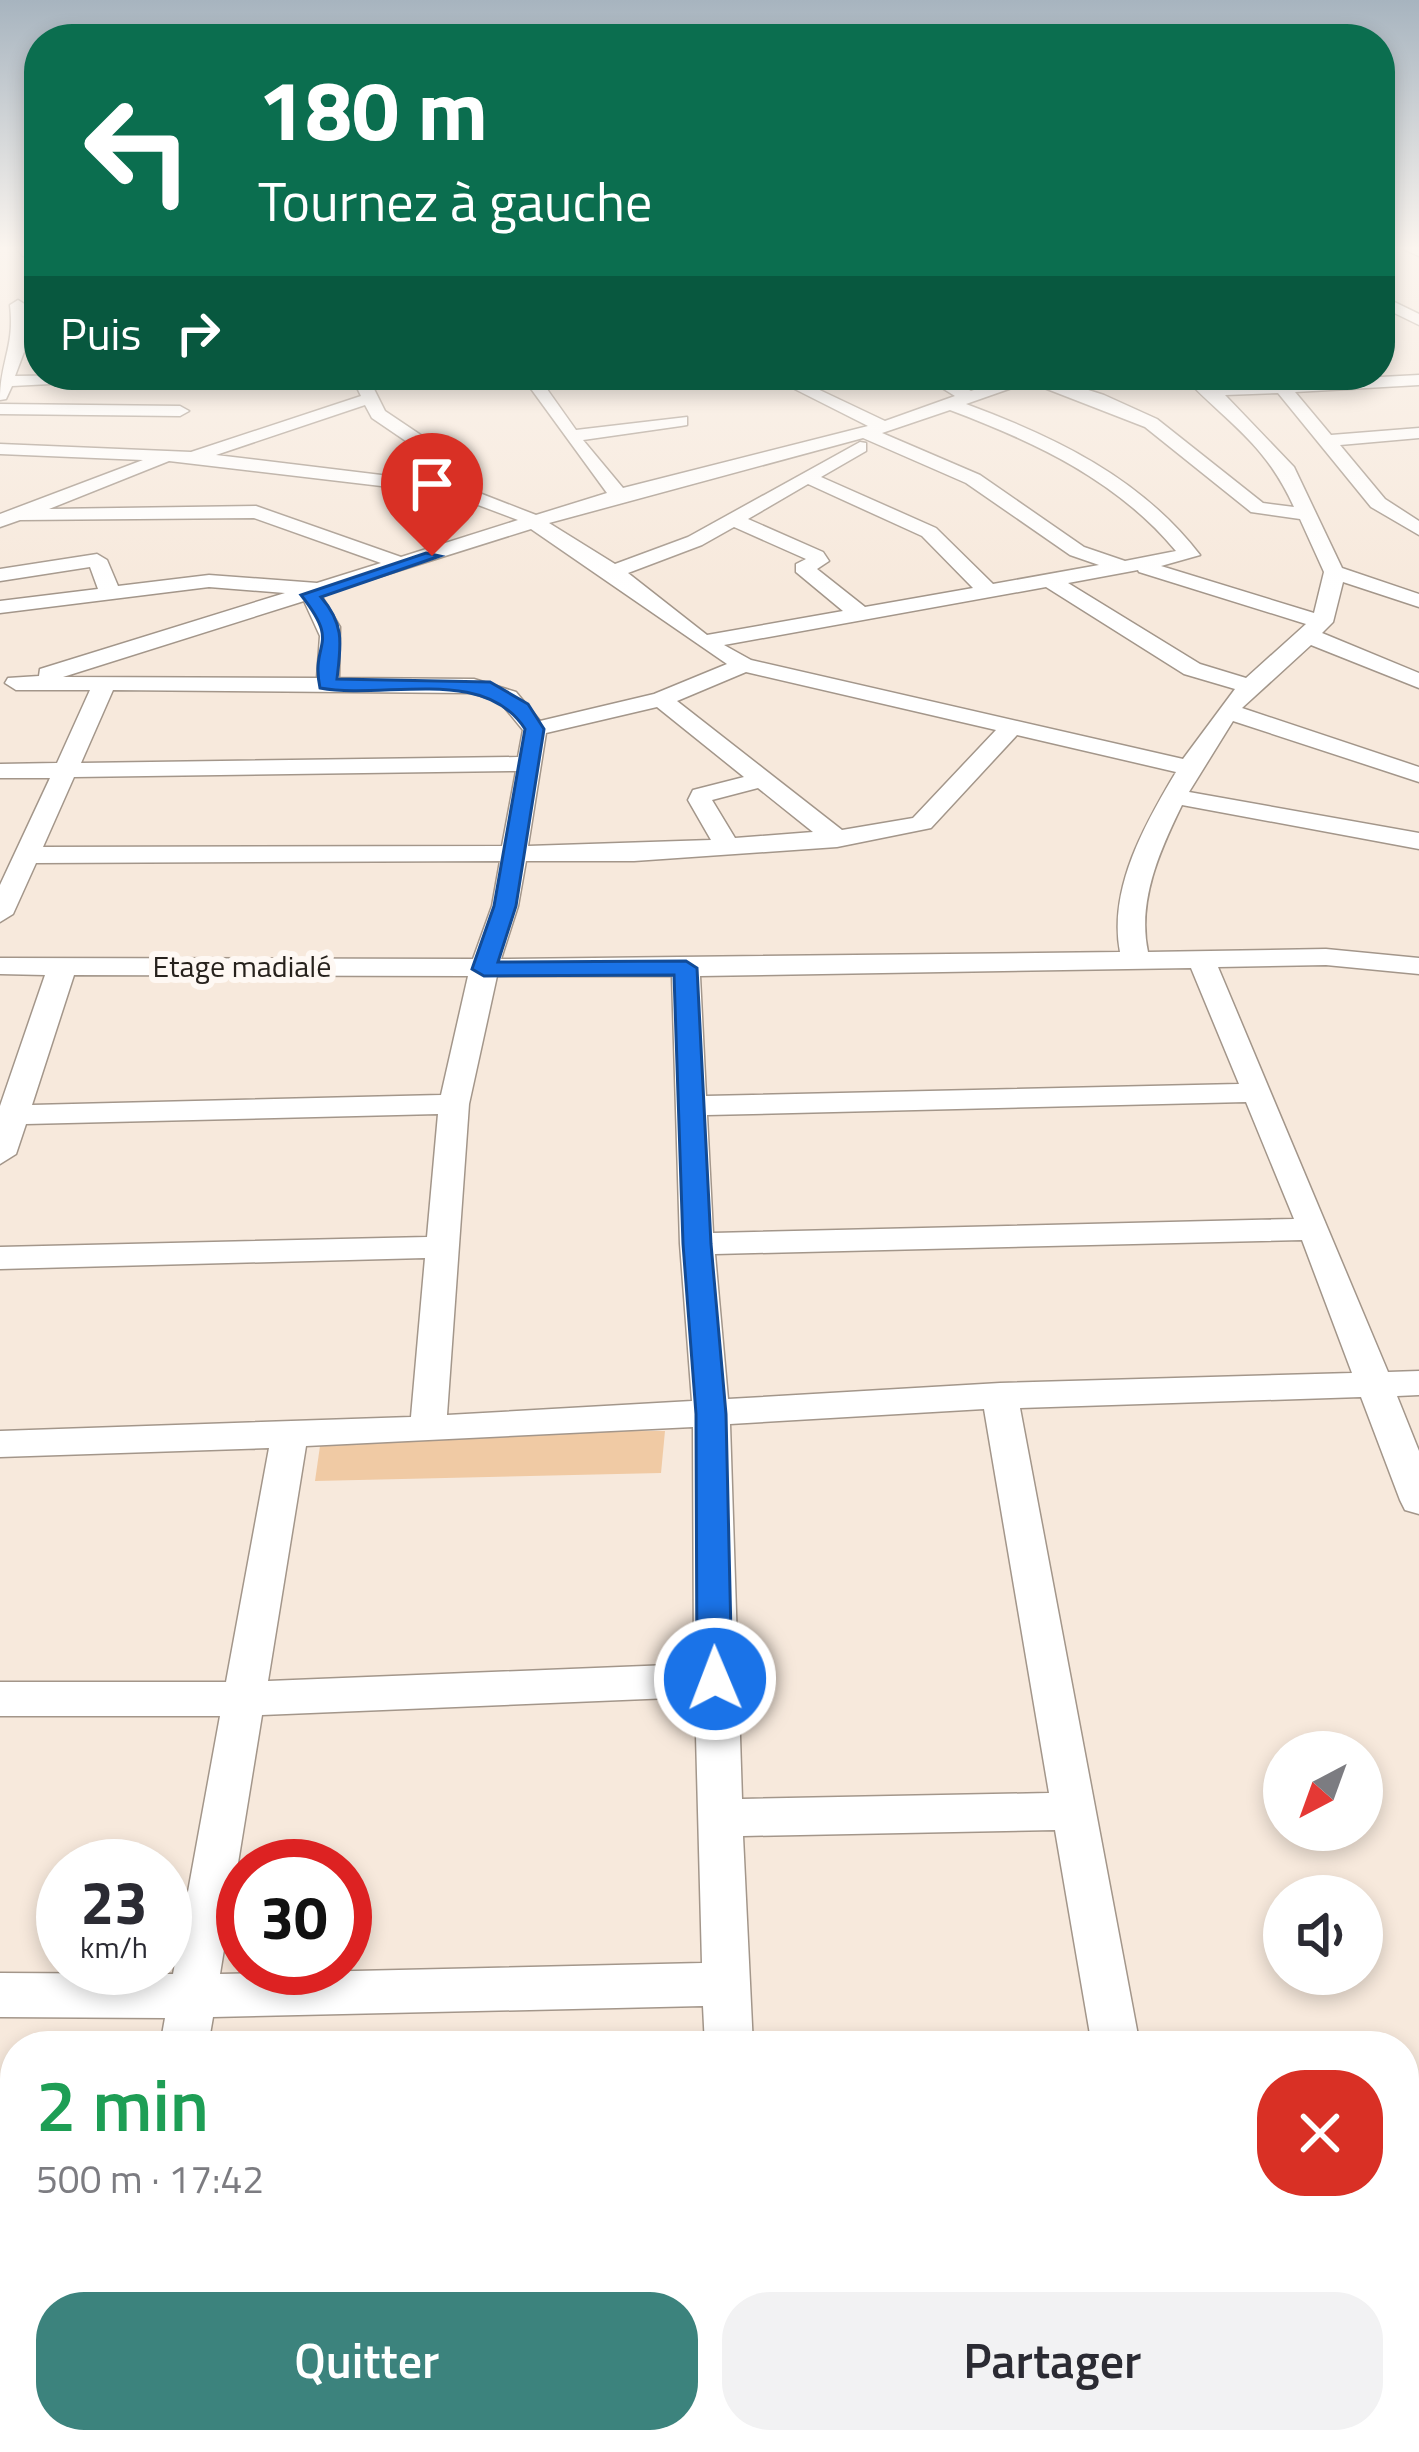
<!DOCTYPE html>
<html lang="fr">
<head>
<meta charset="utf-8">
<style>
  :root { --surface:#fff; --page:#f2f2f3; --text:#2b2b33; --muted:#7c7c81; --accent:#3c837d }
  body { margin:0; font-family:"Titillium Web",sans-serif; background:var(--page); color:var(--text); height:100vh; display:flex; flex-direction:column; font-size:45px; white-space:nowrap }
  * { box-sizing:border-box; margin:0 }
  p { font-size:39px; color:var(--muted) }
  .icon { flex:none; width:66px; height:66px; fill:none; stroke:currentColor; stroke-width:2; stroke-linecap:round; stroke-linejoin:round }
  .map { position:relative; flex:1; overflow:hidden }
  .sheet { position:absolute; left:0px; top:2031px; width:1419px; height:423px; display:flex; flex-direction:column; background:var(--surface); border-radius:48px 48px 0 0; box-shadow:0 6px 18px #0003 }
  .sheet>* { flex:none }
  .hud { position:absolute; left:24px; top:24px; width:1371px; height:366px; border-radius:48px; box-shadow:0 6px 18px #0003; background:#0b6e4f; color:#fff; overflow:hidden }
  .needle { width:78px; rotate:221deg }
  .fabs { position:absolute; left:1263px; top:1731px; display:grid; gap:24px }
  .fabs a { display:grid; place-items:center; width:120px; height:120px; border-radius:50%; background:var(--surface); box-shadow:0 6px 18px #0003; font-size:60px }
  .speed { position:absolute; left:36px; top:1839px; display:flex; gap:24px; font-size:60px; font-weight:700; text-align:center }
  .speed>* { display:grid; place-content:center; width:156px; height:156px; border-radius:50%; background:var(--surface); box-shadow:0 6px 18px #0003; line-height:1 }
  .speed small { font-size:30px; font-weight:400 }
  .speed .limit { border:18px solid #d22; background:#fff; color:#111 }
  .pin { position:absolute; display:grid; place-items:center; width:102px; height:102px; color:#fff; margin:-123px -51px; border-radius:50% 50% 50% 0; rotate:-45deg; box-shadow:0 0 12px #0007 }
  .pin .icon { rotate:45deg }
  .me { position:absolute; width:132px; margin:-66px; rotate:359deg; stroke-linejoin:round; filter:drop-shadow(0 0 9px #0008) }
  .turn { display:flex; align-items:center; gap:42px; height:252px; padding:0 36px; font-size:54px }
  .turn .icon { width:156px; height:156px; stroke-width:2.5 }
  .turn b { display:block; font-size:84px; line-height:102px }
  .then { display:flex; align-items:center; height:114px; padding:0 36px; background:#0003; gap:24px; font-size:45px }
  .round { display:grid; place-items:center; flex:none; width:126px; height:126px; border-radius:48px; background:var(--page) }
  .summary { display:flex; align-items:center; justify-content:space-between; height:204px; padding:0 36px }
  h1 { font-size:72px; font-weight:600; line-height:90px; color:#1e9e55 }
  .primary-button { display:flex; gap:24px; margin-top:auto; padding:24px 36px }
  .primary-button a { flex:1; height:138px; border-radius:48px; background:var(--accent); color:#fff; font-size:48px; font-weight:600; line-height:138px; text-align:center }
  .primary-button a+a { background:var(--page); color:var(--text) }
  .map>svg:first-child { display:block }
  .green { fill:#f0caa4 }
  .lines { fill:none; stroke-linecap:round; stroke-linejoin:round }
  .minor-casing { stroke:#a3968a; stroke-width:3 }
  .minor { fill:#fff; fill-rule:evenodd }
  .route { fill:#1a73e8; stroke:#114b97; stroke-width:3 }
  .labels { text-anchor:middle; stroke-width:12; stroke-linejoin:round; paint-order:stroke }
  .street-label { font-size:30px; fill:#26211c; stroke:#fef8f3 }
</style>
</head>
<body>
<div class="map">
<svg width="1419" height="2452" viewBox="0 0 1419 2452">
  <rect width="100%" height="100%" fill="#f7e9dc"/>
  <!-- green -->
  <path class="green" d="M665,1431L661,1473L315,1481L322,1432Z"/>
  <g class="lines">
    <!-- minor casing -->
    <g class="minor-casing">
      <path id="minor" d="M16,248H31L35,253L23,256Z
        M1401,248H1419V256Z
        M1380,295L1419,314V325L1380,306Z
        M18,300L26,305L30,336L15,376L89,375V382L12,386L6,399L0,400C0,361 15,346 10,305Z
        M351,375H367L385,411L461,462L470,478L464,487L536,515L607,493L521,375H537L576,430L687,417V425L681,426L583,440L623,488L868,426L767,375H788L885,421L955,396L921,375H941L971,391L1017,375H1041L1104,395L1157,419L1263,503L1294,507C1264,441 1228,424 1182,375H1200L1214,386L1270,383L1264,375H1281L1287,382L1419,375V385L1295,392L1331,435L1419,428V438L1340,445L1385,499L1419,521V535L1371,507L1278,393L1225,395L1294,467L1342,568L1419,594V607L1343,582L1333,622L1322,633L1419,673V688L1311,645L1242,708L1419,767V782L1233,721L1189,792L1419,833V849L1182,805C1160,850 1137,901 1148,952L1326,949L1419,958V974L1326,965L1218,967L1388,1372L1419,1371V1395L1397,1396L1419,1451V1514L1405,1510L1400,1500L1361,1397L1020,1408L1140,2046H1092L1055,1830L743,1836L753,2046H705L703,2006L213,2017L208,2046H160L165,2018L0,2017V1973L173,1974L220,1716H0V1682H226L269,1448L0,1457V1431L411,1417L425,1258L0,1269V1247L427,1237L438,1114L26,1124L16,1154L0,1164V1106L45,975L0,974V958L473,959L492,906L500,861L36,863L13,914L0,922V885L50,778H0V764L57,763L90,690H16L5,683L8,678L39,676L40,669L285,593L209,587L0,613V601L98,589L90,567L0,581V569L97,554L107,560L118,586L209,575L317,583L381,563L254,518L20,520L0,527V514L143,460L0,454V444L191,452L361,396ZM1029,382L1145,427L1251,512L1300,519L1324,572L1314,613L1161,566L1200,555C1141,478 1055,437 966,404ZM365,405L372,418L447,469L452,478L447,483L216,455ZM950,410C1035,442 1117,480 1176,551L1125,561L1084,547L980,475L882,433ZM863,438L966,483L1070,555L1099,565L993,584L936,528L821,477L866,451V443L860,442L688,537L615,564L549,523ZM169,461L449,494L518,520L401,557L256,506L49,509ZM808,484L922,536L973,588L865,607L817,569L829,561L823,552L748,519ZM734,527L806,559L796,564V572L843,611L707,635L628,573L702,545ZM531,529L727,664L654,694L540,721L516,692L474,679L339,678L340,627L321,595ZM1138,570L1139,572L1306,624L1246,678L1200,664L1068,583ZM1046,587L1184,674L1235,689L1183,759L751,660L724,645ZM304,601L320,636L317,678L63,677ZM746,672L996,730L913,818L842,830L677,701ZM113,690L472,693L500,702L523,730L518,757L81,763ZM657,707L744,777L693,790L688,800L711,840L528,846L546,733ZM1017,735L1176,772C1145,824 1108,889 1120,952L501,959L518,906L526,861H634L837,847L931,828ZM516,771L502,846L43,847L74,777ZM758,788L813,832L735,838L712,800ZM1191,968L1239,1084L706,1096L700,976ZM74,975L468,976L441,1095L32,1105ZM497,976H672L680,1244L692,1401L447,1415L469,1104ZM1246,1102L1294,1219L713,1233L707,1115ZM1302,1240L1352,1373L1000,1383L728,1399L715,1254ZM984,1409L1049,1793L742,1799L730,1424ZM693,1427L694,1664L268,1681L306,1446ZM695,1697L702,1963L220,1974L262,1715Z
        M0,404L180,406L189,411L180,416L0,414Z
        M1404,2322H1419V2376H1404Z
        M15,2358V2414L0,2415V2359Z
        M290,2439H346L344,2452H288Z
        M717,2439H773L774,2452H718Z
        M1163,2439H1219L1221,2452H1165Z"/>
    </g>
    <!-- minor -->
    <use href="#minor" class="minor"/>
  </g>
  <!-- sky -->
  <linearGradient id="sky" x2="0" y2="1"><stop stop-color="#a7b4bf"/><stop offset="0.42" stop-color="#fbf5ef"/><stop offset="1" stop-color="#fbf5ef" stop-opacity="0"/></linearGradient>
  <rect width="1419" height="591" fill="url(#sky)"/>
  <!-- route -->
  <path class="route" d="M426,553L440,556L321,597C345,625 341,644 337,679L490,682L528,704L544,729L516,906L498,962L686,961L697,968L711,1244L726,1414L732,1679L727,1689L715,1693L702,1689L697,1679L696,1414L683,1244L674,975L484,976L472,969L494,906L525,729C484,665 385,700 320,688C310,640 342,647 301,595Z"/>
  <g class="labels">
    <!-- street labels -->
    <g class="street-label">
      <text x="242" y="977">Etage madialé</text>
    </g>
  </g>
</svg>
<div class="fabs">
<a><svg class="needle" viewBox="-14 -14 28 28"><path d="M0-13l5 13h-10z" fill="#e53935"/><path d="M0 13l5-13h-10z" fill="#7c7c81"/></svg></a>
<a><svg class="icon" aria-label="sound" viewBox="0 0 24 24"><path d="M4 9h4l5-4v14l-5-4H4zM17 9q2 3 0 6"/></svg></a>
</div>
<div class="speed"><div>23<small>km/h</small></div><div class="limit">30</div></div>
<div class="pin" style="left:432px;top:556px;background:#d93025"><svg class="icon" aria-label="arrive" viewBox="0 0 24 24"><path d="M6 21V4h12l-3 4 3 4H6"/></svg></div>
<svg class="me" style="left:715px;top:1679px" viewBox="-20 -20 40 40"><circle r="17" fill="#1a73e8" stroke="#fff" stroke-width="3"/><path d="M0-11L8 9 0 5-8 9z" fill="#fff"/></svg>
<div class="hud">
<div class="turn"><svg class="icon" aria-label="left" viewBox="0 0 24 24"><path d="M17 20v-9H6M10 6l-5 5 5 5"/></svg><div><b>180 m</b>Tournez à gauche</div></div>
<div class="then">Puis<svg class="icon" aria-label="right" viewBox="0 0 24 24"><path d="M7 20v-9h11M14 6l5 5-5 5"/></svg></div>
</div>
<section class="sheet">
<div class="summary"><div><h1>2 min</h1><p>500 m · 17:42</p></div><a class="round" style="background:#d93025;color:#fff"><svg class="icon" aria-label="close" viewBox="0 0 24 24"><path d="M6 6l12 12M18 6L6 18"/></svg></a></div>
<div class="primary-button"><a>Quitter</a><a>Partager</a></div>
</section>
</div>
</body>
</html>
